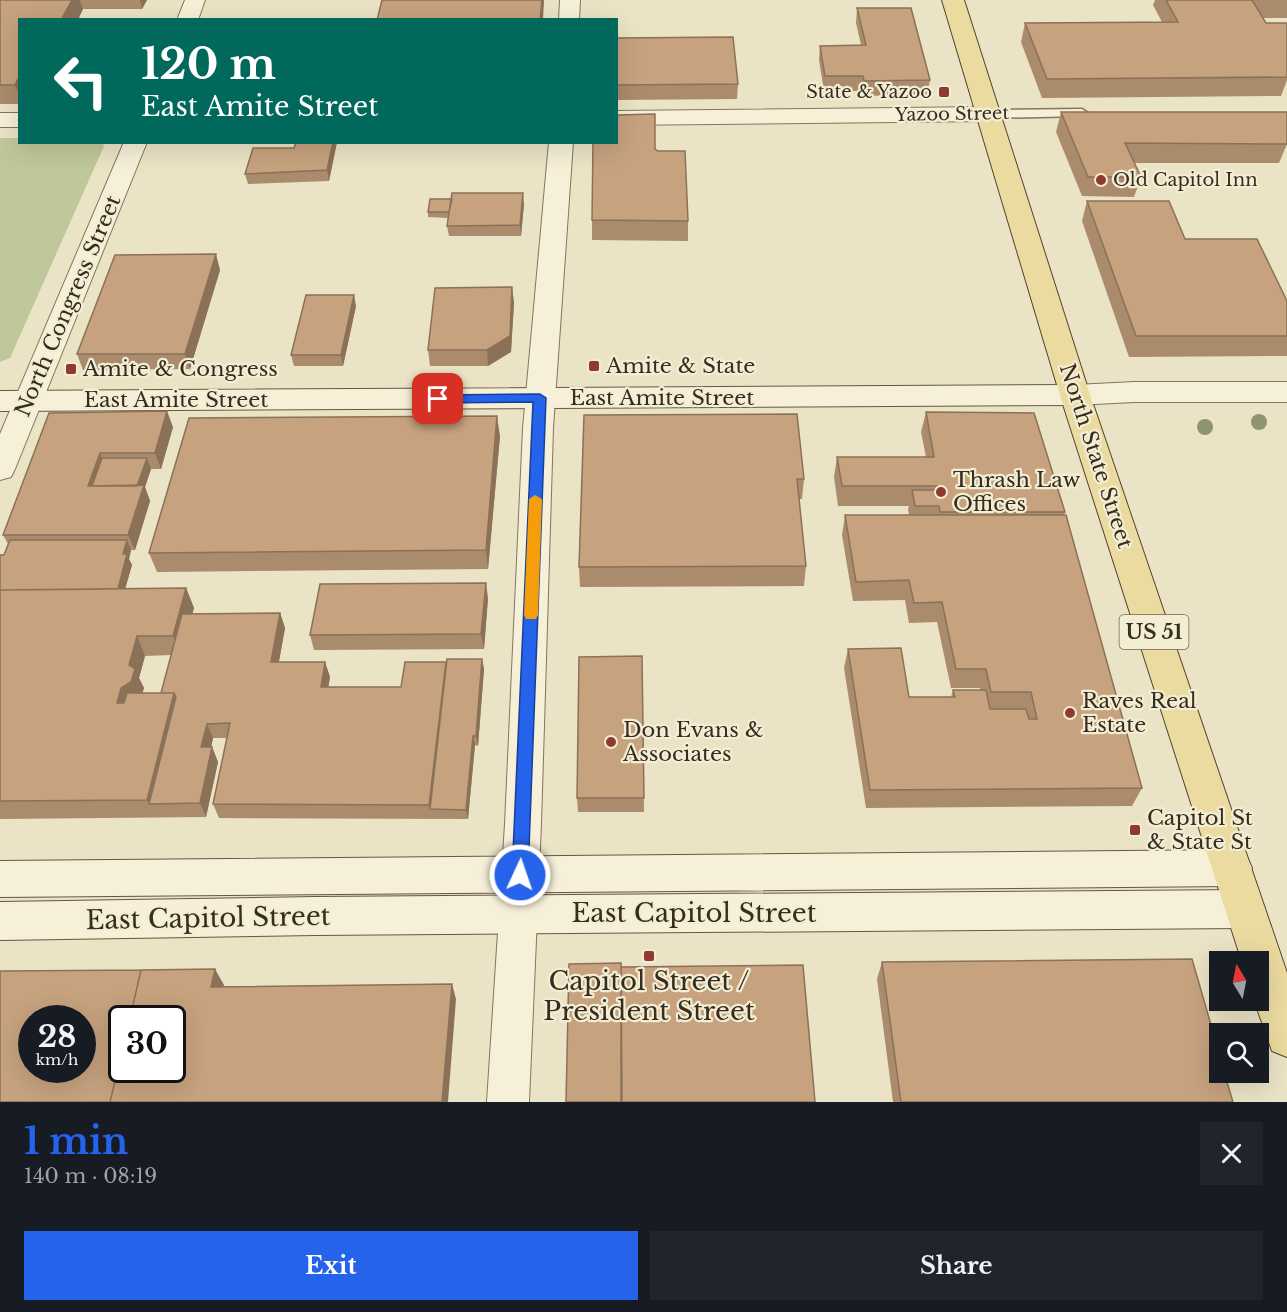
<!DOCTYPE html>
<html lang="en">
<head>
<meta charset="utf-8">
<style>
  :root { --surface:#171b24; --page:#20242c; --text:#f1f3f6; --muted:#9ea1a6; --accent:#2563eb }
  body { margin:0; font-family:"Libre Baskerville",serif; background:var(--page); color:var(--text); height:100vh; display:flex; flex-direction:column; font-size:22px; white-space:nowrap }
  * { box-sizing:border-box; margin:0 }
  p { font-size:20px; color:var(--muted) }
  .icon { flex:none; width:33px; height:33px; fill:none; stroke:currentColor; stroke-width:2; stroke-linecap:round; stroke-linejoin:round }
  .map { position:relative; height:1102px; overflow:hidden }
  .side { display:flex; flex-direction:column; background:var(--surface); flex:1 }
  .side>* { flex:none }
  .top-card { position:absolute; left:18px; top:18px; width:600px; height:126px; border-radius:0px; box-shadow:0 6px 24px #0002; background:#00695c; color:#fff; overflow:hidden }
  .needle { width:39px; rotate:350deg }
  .tools { position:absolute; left:1209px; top:951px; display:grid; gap:12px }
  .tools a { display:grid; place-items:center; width:60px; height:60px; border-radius:0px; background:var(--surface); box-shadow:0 6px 24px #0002; font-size:30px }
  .speed { position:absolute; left:18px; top:1005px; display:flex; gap:12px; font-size:30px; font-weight:700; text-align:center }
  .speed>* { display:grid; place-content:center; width:78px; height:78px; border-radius:50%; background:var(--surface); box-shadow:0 6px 24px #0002; line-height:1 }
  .speed small { font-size:15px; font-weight:400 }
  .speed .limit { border:3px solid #111; border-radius:9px; background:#fff; color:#111 }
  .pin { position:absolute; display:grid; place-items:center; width:51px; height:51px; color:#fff; margin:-26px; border-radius:12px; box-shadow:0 3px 9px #0006 }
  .me { position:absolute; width:66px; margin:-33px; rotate:3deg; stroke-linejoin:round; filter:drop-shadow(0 0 4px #0008) }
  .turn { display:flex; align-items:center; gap:21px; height:126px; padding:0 24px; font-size:27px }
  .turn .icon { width:78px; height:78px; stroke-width:2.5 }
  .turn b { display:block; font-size:42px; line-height:51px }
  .round { display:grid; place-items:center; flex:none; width:63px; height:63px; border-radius:0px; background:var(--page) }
  .headline { display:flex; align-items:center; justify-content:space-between; height:102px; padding:0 24px }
  h1 { font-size:36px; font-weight:700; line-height:45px; color:var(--accent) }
  .primary-button { display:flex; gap:12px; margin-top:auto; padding:12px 24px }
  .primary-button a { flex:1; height:69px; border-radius:0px; background:var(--accent); color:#fff; font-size:24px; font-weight:700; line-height:69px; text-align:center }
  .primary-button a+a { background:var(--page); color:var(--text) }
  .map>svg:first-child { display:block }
  .green { fill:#bfc89a }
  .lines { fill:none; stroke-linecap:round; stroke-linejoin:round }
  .lane-casing { stroke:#85755d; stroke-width:3 }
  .street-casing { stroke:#85755d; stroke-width:2 }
  .secondary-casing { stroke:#665740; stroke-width:2 }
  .primary-casing { stroke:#534330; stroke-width:2 }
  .lane { fill:#f6f0d8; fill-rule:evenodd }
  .street { fill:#f6f0d8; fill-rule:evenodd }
  .secondary { fill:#f6f0d8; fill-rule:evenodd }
  .primary { fill:#ebdba0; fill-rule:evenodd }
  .tree { fill:#8f936e }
  .wall { fill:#aa8b6c; fill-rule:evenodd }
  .shaded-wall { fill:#8b7158 }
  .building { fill:#c6a27e; stroke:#8b7158; stroke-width:1.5; fill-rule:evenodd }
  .route { fill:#2563eb; stroke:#184099; stroke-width:1.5 }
  .slow { fill:#f59e0b }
  .poi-dot { fill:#8f3931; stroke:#f3edd4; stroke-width:2 }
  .labels { text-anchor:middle; stroke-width:4.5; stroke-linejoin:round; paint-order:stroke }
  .far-poi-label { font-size:18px; fill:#362c1f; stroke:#f3edd4; text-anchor:end }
  .far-street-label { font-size:18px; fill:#362c1f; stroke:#f3edd4 }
  .shield { fill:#f3edd4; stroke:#6f6655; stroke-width:1.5 }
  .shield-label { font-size:20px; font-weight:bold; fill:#362c1f }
  .street-label { font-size:21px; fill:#362c1f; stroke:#f3edd4 }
  .poi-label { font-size:21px; fill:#362c1f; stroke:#f3edd4; text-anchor:start }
  .near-street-label { font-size:26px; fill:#362c1f; stroke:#f3edd4 }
  .near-poi-label { font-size:26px; fill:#362c1f; stroke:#f3edd4 }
</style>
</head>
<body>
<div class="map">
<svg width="1287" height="1102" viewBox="0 0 1287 1102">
  <rect width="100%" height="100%" fill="#ebe3c5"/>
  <!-- green -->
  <path class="green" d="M0,138H19L20,142H101L104,146L10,358L0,362Z"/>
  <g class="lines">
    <!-- lane casing -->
    <g class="lane-casing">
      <path id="lane" d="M1082,109L1088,113L1086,116L987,118L981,114L987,110Z"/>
    </g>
    <!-- street casing -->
    <g class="street-casing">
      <path id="street" d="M185,0H205L198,20H177Z
        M560,0H580L579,20H559Z
        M987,107L995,109L998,114L995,119L987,121L616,125V111Z
        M0,113H20V127H0Z
        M124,142H147L15,469L11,477L0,480V434Z
        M549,142H573L553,428L541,824L529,1102H487L505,824L523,428Z
        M1134,382H1287V402H1134L1075,405L1065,402L1061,395L1065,388L1075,385Z"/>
    </g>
    <!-- secondary casing -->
    <g class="secondary-casing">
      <path id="secondary" d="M1075,385L1086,388L1090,395L1086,402L1075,405L0,411V391Z
        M1232,850L1246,855L1252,868L1246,881L1232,886L0,897V861Z
        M1245,890L1259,896L1265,909L1259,922L1245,928L315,935L0,940V902L315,897Z"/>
    </g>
    <!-- primary casing -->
    <g class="primary-casing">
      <path id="primary" d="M942,0H964L1090,395L1287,973V1057L1272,1051L1254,1000H1258V962H1242L1060,395Z"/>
    </g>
    <!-- lane -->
    <use href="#lane" class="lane"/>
    <!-- street -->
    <use href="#street" class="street"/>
    <!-- secondary -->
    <use href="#secondary" class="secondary"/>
    <!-- primary -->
    <use href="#primary" class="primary"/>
  </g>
  <!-- trees -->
  <g class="tree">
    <circle cx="1259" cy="422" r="8"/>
    <circle cx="1205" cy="427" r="8"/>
  </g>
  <!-- wall -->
  <path class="wall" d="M0,0H147L142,9H83L20,20V104H0Z
    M1155,0H1287V18H1263L1266,23H1287V80L1281,96L1042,98L1021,42L1025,23L1162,22L1153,5Z
    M857,8L930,80L927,95L862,96L861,91H824L819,60L820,46L861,45L856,23Z
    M616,38L738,84L737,99L616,100Z
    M1061,112L1287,144L1279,163H1134L1141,177L1134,197L1082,196L1056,132Z
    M337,142L329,181L248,184L245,174L294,148Z
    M655,149L658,151L688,221V241L592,240V220Z
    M452,199L524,204L521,236H449L447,226L449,218L428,217V212Z
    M1087,201L1185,239L1287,301V356L1129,357L1082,221Z
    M220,270L190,369L83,370L77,354Z
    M514,302L511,352L488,366H430L428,350Z
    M356,306L343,366H294L291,355Z
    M926,412L1065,512L1064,515L1142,788L1132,806L866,808L844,668L848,649L909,697H951L953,690H980V688H951L937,622L909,623L905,600L853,601L842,535L845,515H909L908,510L909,506H838L834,477L837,457H926L921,432Z
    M49,413L173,427L161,469H151L145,487L150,501L135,550H131L129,559L132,565L125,589L186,588L194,608L192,614L280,613L285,628L279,662H325L330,677L328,687H401L446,662V666L482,659L484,669L478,746L475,745L468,819L219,818L213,804L227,738H213L211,747H212L218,762L206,817L0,819V556L4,555L8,544L3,535ZM171,655L161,693H142L144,688L139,678L145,656Z
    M584,415L804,479L802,499H799L806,566L804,586L580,587L579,567Z
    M500,436L488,569L157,572L149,553Z
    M488,598L484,649L314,650L310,635Z
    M642,656L644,812H578L577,798Z
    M882,962L1233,1102H893L877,979Z"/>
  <!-- shaded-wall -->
  <path class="shaded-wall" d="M72,0H80L83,9L78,20H61Z
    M140,0H147L142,9Z
    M542,0H544L543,20H540Z
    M18,79L20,83V96L15,85Z
    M333,142H337L329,181L327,170Z
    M523,193L524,204L521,236L520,225Z
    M216,254L220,270L190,369L185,354Z
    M512,287L514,302L511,352L488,366L487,350Z
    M354,295L356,306L343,366L341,355Z
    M167,411L173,427L161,469L155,453Z
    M497,416L500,436L488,569L486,550Z
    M100,453L107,469L99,490L88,486Z
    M147,458L151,469L145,487L150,501L135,550L128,535L135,491Z
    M127,540L131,550L129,559L132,565L122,600L117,590L123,554Z
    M486,583L488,598L484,649L481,634Z
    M186,588L194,608L181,655L173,636Z
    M280,613L285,628L276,677L271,662Z
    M137,636L145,656L139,678L144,688L140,701L131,707L117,703Z
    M482,659L484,669L478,746L476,736Z
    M325,662L330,677L326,702L321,687Z
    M446,662L448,677L430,809L429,805Z
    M174,693L183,711L149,804L147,800Z
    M207,724L213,738L208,762L201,747Z
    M473,736L475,745L468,819L466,810Z
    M212,747L218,762L206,817L200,803Z
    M215,969L224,985L220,1003L211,987Z
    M452,984L456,999L448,1102H442Z"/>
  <!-- building -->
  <path class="building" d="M0,0H72L61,20H20V79H18L15,85H0Z
    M382,0H542L540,20H377Z
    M1166,0H1252L1266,23H1287V77L1047,79L1025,23L1178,22Z
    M857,8H911L930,80L864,81L863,76H825L820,46L866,45Z
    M733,37L738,84L616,85V38Z
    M1061,112H1287V144L1125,143L1141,177H1088Z
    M655,114V149L658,151H685L688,221L592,220L593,142H616V115Z
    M296,142H333L327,170L245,174L253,148H294Z
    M452,193H523L520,225L447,226Z
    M430,199H452L449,212H428Z
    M1087,201H1169L1185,239H1257L1287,301V336H1136Z
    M216,254L185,354H77L115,255Z
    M512,287L510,336L487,350H428L435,288Z
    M306,295H354L341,355H291Z
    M167,411L155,453H100L88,486L144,485L128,535H3L49,413Z
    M926,412L1034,413L1065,512H940L939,506H915L912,490H937V486H842L837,457H934Z
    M797,414L804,479H797L806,566L579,567L584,415Z
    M497,416L486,550L149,553L189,418Z
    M102,458H147L137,486H92Z
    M845,515H1066L1142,788L870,790L848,649L901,648L909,697H955L953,690H986L990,709H1026L1029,719H1037L1031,692H991L986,669H956L942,602L914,603L909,580L856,582Z
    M10,540H127L123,554H127L118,589L0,590V555H4Z
    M486,583L481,634L310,635L320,584Z
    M186,588L173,636H137L129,665L135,669L131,682L121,688L117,703H124L127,693H174L147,800L0,801V590Z
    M280,613L271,662H325L321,687H401L405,662H446L429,805L213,804L230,723L207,724L201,747H212L200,803L149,804L176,697L174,693H161L182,614Z
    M642,656L644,798H577L579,657Z
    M447,659H482L476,736H473L466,810L430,809Z
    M1192,959L1220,1056V1072H1224L1233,1102H901L882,962Z
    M621,963V1102H566L569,964Z
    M803,965L815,1102H622L621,967Z
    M215,969L211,987L452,984L442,1102H110L122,1053V1070H172V1018H130L141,970Z
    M141,970L130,1018H122V1053L110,1102H0V971ZM32,1018H82V1070H32Z"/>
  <!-- route -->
  <path class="route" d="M540,394L546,398L528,875L526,881L520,883L514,881L512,875L533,402L438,403L432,399L438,395Z"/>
  <!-- slow -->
  <path class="slow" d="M535,495L542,499L538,615L536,619H526L524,615L529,499Z"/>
  <!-- markers -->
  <g class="poi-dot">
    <rect x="938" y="86" width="12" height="12" rx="3"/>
    <circle cx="1101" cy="180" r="6"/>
    <rect x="588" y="360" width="12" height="12" rx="3"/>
    <rect x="65" y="363" width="12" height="12" rx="3"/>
    <circle cx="941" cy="492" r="6"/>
    <circle cx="1070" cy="713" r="6"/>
    <circle cx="611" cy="742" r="6"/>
    <rect x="1129" y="824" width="12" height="12" rx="3"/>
    <rect x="643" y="950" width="12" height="12" rx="3"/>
  </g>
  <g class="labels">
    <!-- far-poi labels -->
    <g class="far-poi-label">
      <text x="932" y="98">State &amp; Yazoo</text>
      <text x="1113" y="186" text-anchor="start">Old Capitol Inn</text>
    </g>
    <!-- far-street labels -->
    <g class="far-street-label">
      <text transform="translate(952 114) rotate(-1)" y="6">Yazoo Street</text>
    </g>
    <!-- shield labels -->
    <rect class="shield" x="1119.5" y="615" width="69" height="34" rx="4.5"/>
    <g class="shield-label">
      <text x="1154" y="639">US 51</text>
    </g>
    <!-- street labels -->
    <g class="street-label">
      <text transform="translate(68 306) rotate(-67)" y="7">North Congress Street</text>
      <text x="662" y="405">East Amite Street</text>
      <text x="176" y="407">East Amite Street</text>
      <text transform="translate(1096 456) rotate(72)" y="7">North State Street</text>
    </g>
    <!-- poi labels -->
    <g class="poi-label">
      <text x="606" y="373">Amite &amp; State</text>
      <text x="83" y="376">Amite &amp; Congress</text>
      <text x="953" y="487">Thrash Law<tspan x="953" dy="24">Offices</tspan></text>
      <text x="1082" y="708">Raves Real<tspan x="1082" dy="24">Estate</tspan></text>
      <text x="623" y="737">Don Evans &amp;<tspan x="623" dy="24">Associates</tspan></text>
      <text x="1147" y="825">Capitol St<tspan x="1147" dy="24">&amp; State St</tspan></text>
    </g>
    <!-- near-street labels -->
    <g class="near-street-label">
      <text x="694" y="922">East Capitol Street</text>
      <text transform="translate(208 918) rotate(-1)" y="9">East Capitol Street</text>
    </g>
    <!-- near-poi labels -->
    <g class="near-poi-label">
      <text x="649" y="990">Capitol Street /<tspan x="649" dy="30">President Street</tspan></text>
    </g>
  </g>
</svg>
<div class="tools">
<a><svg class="needle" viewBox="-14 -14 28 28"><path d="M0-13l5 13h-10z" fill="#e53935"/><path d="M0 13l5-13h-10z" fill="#9ea1a6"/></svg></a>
<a><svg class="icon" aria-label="search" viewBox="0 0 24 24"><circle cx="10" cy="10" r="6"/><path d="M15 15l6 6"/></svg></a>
</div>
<div class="speed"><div>28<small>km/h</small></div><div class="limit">30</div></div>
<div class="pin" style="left:438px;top:399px;background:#d93025"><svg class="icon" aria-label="arrive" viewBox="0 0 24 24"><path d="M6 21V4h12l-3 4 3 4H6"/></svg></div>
<svg class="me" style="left:520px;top:875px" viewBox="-20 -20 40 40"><circle r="17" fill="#2563eb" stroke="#fff" stroke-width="3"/><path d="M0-11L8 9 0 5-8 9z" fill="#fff"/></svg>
<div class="top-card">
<div class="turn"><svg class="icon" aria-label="left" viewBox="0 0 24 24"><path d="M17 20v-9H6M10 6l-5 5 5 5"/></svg><div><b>120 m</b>East Amite Street</div></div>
</div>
</div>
<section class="side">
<div class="headline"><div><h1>1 min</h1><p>140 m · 08:19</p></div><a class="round"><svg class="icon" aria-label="close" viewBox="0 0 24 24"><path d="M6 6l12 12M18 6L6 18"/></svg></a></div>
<div class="primary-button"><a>Exit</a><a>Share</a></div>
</section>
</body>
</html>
